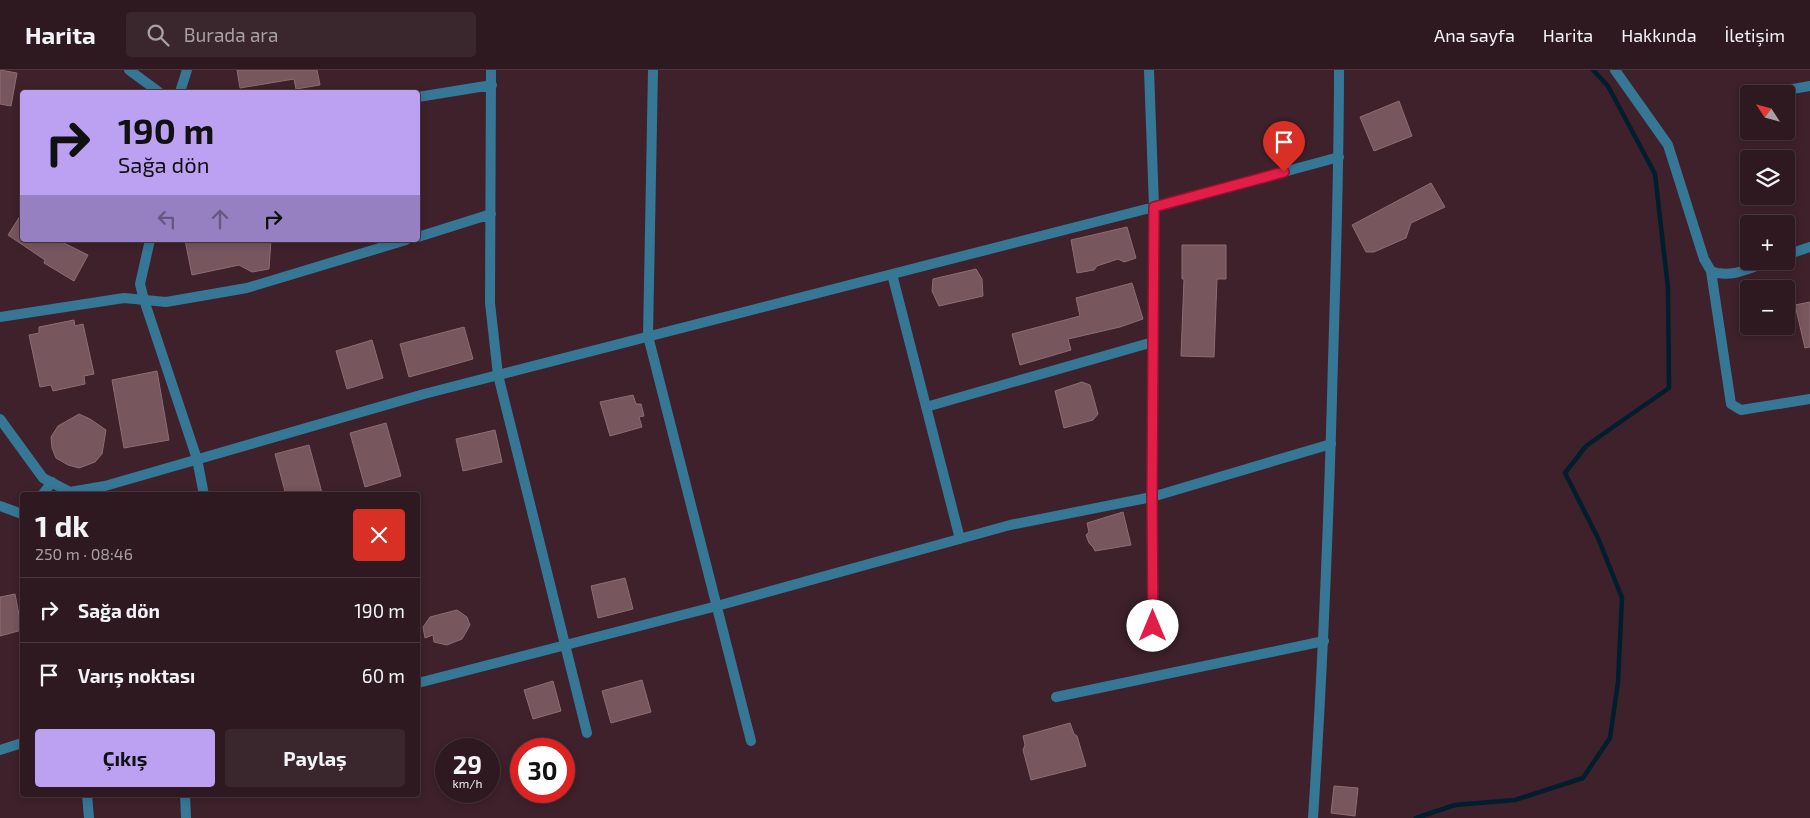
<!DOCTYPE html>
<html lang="tr">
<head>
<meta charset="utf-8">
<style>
  :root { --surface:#2e1920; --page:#3a262d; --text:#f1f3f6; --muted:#a7a0a5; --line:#49383e; --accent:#bca0f2 }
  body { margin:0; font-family:"Exo 2",sans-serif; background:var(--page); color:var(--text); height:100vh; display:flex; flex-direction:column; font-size:19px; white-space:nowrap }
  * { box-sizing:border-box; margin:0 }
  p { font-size:16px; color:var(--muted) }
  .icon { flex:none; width:28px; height:28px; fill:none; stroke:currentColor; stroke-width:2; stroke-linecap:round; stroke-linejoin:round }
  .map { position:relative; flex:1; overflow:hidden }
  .side { position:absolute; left:20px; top:422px; width:400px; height:305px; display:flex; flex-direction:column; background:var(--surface); border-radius:5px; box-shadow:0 2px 8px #0003,0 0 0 1px var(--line) }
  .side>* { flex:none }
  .top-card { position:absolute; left:20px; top:20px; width:400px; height:152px; border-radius:5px; box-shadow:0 2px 8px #0003,0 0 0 1px var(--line); background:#bca0f2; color:#111; overflow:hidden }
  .needle { width:32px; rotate:306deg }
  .controls { position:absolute; left:1740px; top:15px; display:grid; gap:10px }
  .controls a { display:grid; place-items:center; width:55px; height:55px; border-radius:5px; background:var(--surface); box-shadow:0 2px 8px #0003,0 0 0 1px var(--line); font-size:25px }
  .speed { position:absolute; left:435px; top:668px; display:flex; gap:10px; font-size:25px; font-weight:700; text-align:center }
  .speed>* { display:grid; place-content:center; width:65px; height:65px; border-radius:50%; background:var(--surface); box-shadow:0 2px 8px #0003,0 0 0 1px var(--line); line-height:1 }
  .speed small { font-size:12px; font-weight:400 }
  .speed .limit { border:8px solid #d22; background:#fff; color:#111 }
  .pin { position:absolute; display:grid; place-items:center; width:42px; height:42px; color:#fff; margin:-51px -21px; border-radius:50% 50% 50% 0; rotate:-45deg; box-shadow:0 0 5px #0007 }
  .pin .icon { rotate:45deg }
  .me { position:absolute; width:55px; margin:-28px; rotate:0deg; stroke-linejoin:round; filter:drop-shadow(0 0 4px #0008) }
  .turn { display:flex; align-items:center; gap:18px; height:105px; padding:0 15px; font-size:22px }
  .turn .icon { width:65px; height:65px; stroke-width:2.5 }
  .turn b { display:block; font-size:35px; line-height:42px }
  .lanes { display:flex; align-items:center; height:48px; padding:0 15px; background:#0003; justify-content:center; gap:25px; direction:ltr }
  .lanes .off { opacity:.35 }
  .round { display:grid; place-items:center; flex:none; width:52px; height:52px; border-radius:5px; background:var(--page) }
  .overview { display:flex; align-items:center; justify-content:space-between; height:85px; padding:0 15px }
  h1 { font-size:30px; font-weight:700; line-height:38px }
  .action { display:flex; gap:10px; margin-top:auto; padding:10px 15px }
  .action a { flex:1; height:58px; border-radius:5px; background:var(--accent); color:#111; font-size:20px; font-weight:700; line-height:58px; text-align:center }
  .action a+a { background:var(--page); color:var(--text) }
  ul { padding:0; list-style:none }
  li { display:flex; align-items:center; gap:15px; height:65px; padding:0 15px; border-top:1px solid var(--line) }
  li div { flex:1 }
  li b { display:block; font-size:19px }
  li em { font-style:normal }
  header { display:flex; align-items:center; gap:30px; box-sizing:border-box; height:70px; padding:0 25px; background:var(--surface); border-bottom:1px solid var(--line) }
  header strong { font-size:24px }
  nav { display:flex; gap:28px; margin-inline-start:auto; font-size:18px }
  .search { width:350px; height:45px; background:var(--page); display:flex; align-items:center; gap:12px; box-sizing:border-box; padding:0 18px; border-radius:5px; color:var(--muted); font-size:19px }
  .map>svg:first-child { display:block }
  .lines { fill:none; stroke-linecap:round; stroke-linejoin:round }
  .stream { stroke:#001e2d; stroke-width:4.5 }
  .building { fill:#77565e; stroke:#8e6c74 }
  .minor { stroke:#367796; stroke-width:10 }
  .tertiary { stroke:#367796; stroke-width:10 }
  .route-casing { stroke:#92132f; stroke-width:12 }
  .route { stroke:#e11d48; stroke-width:9 }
</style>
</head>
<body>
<header>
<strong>Harita</strong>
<div class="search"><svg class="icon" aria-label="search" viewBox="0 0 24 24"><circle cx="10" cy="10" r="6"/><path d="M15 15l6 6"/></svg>Burada ara</div>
<nav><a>Ana sayfa</a><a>Harita</a><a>Hakkında</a><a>İletişim</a></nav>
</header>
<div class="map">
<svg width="1810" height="748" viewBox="0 0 1810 748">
  <rect width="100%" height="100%" fill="#3e212a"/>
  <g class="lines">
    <!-- stream -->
    <path class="stream" d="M1416,748L1455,735L1515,730L1583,708L1610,668L1618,612L1622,528L1598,468L1565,403L1586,376L1669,318L1668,218L1655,104L1608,16L1593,0"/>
  </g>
  <!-- building -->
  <path class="building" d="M0,0L17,3L11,36L0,34Z
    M237,0H317L320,15L296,19L294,9L240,18Z
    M1399,31L1412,66L1374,81L1360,47Z
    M1431,113L1445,137L1411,153L1406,168L1374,182H1366L1352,155Z
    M22,143V170H58L88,185L74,211L44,193L45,190L8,165Z
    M1127,157L1136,188L1124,192L1118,189L1097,196L1094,200L1077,203L1071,170Z
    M185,170H271L269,199L252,202L239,195L192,205Z
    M1182,175H1226V209H1217L1214,287L1181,286L1184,209H1182Z
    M976,199L982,209L983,226L939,236L932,221L933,209Z
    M1132,213L1143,249L1120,257L1068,269L1071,280L1020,295L1012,264L1080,246L1076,228Z
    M1810,232V277L1805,278L1795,235Z
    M74,250L75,256L83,254L94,304L84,306L85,314L53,321L51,315L40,317L29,265L39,263V257Z
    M464,257L473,289L409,307L400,274Z
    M372,270L383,308L347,319L336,281Z
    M157,301L169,370L124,378L112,310Z
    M1082,312L1090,315L1098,344L1093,350L1064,358L1055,321Z
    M633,325L636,334H641L644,346L639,347L642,357L610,366L600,332Z
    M79,344L90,349L106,360L102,384L95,392L79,398L68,395L56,388L52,378L51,367L58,356Z
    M386,353L401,406L365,417L350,363Z
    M495,360L502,392L463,401L456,369Z
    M309,375L322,423L315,425H286L275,384Z
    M1123,442L1131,475L1095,481L1093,477L1089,473L1086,465L1089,462L1087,453Z
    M625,508L633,539L598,548L591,516Z
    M15,524L22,560L0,566V527Z
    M457,540L467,547L470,555L462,569L447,575L434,572L433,565L425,568L423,557L430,547Z
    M642,610L651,642L611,653L602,621Z
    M553,611L561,641L533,649L524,620Z
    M1070,653L1074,664L1077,666L1086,696L1031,710L1023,680L1025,675L1023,666Z
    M1334,716L1358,718L1355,746L1331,743Z"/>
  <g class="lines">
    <!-- minor -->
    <path class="minor" d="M129,0L159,22
      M491,0L490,233L498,305L587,663
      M653,0L648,266L751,671
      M1149,0L1154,137L1152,427L1153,556
      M1615,0L1668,75L1704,189L1711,201C1730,209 1751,198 1769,191
      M180,22L187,0
      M1765,24L1810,16
      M418,27L492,15
      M418,167L491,144
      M150,170L140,214L144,230L197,389L204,425
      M1786,185L1810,177
      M1711,201L1731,334L1741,340L1810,329
      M892,204L960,469
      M0,247L124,228L166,232L247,218L406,170
      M926,337L1153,272
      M0,349L43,408L70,422L105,416L424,324L1154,137L1339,87
      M42,425L52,412
      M0,436L22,444
      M418,613L717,536L1010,455L1152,427L1331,374
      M1056,627L1324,571
      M0,680L22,673
      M87,725L89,748
      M185,725L186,748"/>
    <!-- tertiary -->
    <path class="tertiary" d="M1313,748C1323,596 1329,444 1333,291C1336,194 1339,97 1339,0"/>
  </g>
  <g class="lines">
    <!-- route casing -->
    <g class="route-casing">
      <path id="route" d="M1153,556L1152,427L1154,137L1284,102"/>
    </g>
    <!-- route -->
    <use href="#route" class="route"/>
  </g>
</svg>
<div class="controls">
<a><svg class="needle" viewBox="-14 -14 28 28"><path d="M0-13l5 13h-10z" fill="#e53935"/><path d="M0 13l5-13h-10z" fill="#a7a0a5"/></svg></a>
<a><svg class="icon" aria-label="layers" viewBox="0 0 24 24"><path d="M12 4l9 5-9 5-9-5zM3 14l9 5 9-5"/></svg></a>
<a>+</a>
<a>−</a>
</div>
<div class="speed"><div>29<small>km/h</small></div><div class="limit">30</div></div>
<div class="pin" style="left:1284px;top:102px;background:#d93025"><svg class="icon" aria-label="arrive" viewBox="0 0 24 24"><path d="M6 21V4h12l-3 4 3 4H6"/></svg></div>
<svg class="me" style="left:1153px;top:556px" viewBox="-20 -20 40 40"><circle r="19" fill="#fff"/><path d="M0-13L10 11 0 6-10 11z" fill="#e11d48"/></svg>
<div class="top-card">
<div class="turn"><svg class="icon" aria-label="right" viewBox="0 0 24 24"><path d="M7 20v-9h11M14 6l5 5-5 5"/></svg><div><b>190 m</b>Sağa dön</div></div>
<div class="lanes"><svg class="icon off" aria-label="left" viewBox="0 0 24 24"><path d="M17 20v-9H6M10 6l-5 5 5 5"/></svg><svg class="icon off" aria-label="ahead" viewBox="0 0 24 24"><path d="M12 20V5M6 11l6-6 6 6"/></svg><svg class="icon" aria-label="right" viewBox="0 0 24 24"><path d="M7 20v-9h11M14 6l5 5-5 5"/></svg></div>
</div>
<section class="side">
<div class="overview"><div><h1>1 dk</h1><p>250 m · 08:46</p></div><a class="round" style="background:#d93025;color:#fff"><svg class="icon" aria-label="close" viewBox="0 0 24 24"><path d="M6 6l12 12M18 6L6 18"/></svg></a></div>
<ul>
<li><svg class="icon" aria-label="right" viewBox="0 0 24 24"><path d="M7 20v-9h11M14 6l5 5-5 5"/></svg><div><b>Sağa dön</b></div><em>190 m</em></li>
<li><svg class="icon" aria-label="arrive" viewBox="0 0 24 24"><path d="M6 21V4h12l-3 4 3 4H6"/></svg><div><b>Varış noktası</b></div><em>60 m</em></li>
</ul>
<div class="action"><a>Çıkış</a><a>Paylaş</a></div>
</section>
</div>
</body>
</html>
